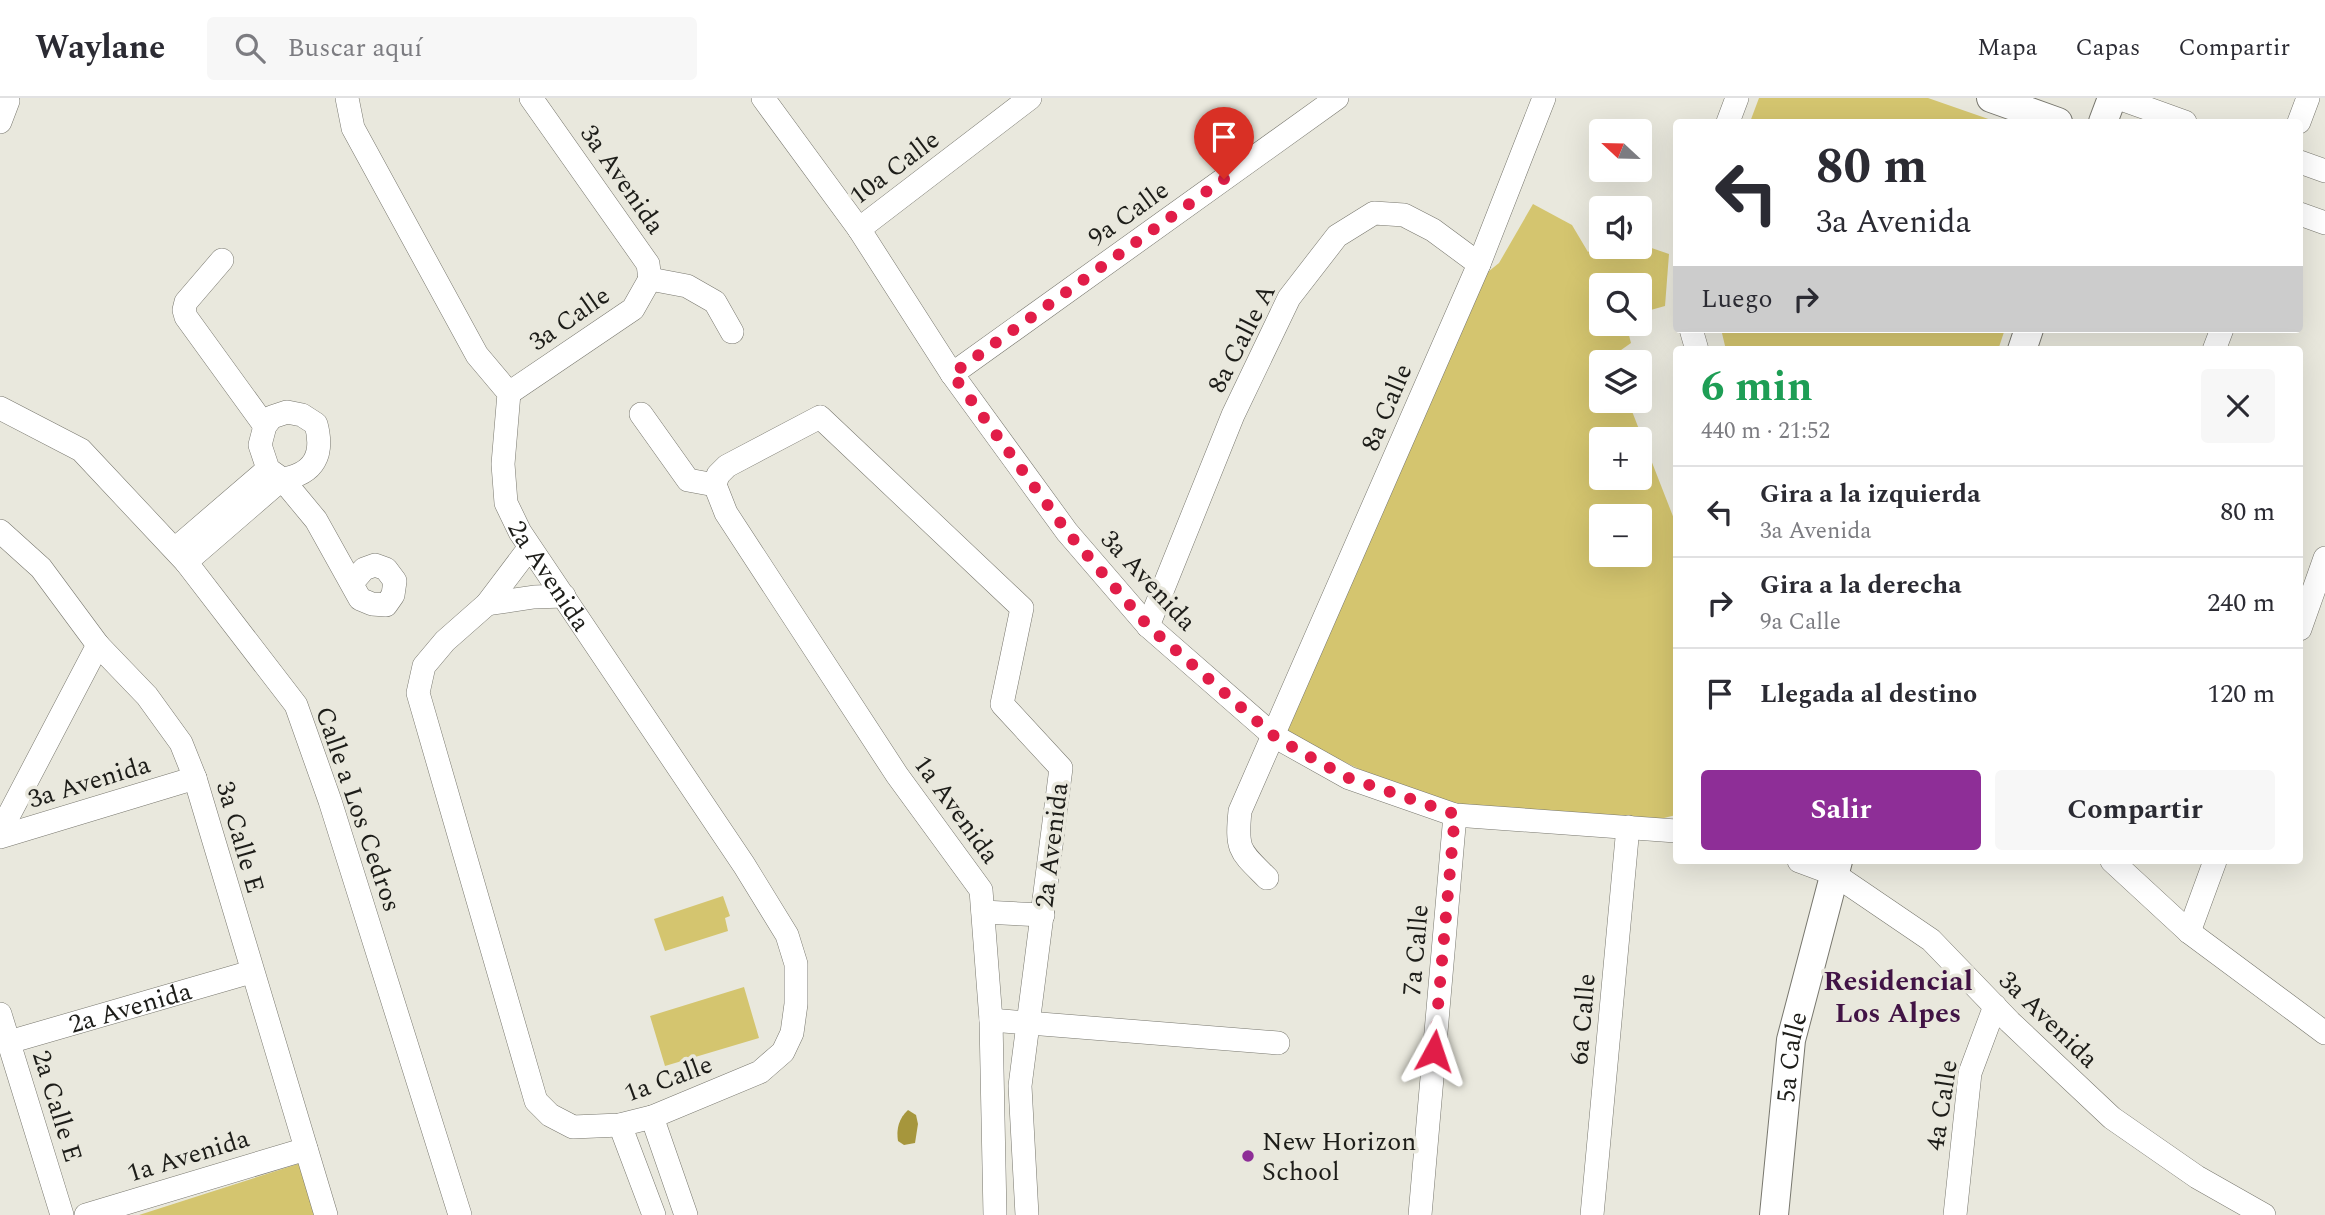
<!DOCTYPE html>
<html lang="es">
<head>
<meta charset="utf-8">
<style>
  :root { --surface:#fff; --page:#f7f7f7; --text:#2b2b33; --muted:#7c7c81; --line:#e1e1e2; --accent:#8e2e97 }
  body { margin:0; font-family:Spectral,serif; background:var(--page); color:var(--text); height:100vh; display:flex; flex-direction:column; font-size:26px; white-space:nowrap }
  * { box-sizing:border-box; margin:0 }
  p { font-size:23px; color:var(--muted) }
  .icon { flex:none; width:38px; height:38px; fill:none; stroke:currentColor; stroke-width:2; stroke-linecap:round; stroke-linejoin:round }
  .map { position:relative; flex:1; overflow:hidden }
  .panel { position:absolute; left:1673px; top:248px; width:630px; height:518px; display:flex; flex-direction:column; background:var(--surface); border-radius:7px; box-shadow:0 7px 28px #0002 }
  .panel>* { flex:none }
  .top-card { position:absolute; left:1673px; top:21px; width:630px; height:214px; border-radius:7px; box-shadow:0 7px 28px #0002; background:#fff; color:var(--text); overflow:hidden }
  .needle { width:46px; rotate:292deg }
  .buttons { position:absolute; left:1589px; top:21px; display:grid; gap:14px }
  .buttons a { display:grid; place-items:center; width:63px; height:63px; border-radius:7px; background:var(--surface); box-shadow:0 7px 28px #0002; font-size:35px }
  .pin { position:absolute; display:grid; place-items:center; width:60px; height:60px; color:#fff; margin:-72px -30px; border-radius:50% 50% 50% 0; rotate:-45deg; box-shadow:0 0 7px #0007 }
  .pin .icon { rotate:45deg }
  .me { position:absolute; width:77px; margin:-38px; rotate:5deg; stroke-linejoin:round; filter:drop-shadow(0 0 5px #0008) }
  .turn { display:flex; align-items:center; gap:24px; height:147px; padding:0 28px; font-size:32px }
  .turn .icon { width:91px; height:91px; stroke-width:2.5 }
  .turn b { display:block; font-size:49px; line-height:60px }
  .then { display:flex; align-items:center; height:66px; padding:0 28px; background:#0003; gap:14px; font-size:26px }
  .round { display:grid; place-items:center; flex:none; width:74px; height:74px; border-radius:7px; background:var(--page) }
  .overview { display:flex; align-items:center; justify-content:space-between; height:119px; padding:0 28px }
  h1 { font-size:42px; font-weight:700; line-height:52px; color:#1e9e55 }
  .primary-button { display:flex; gap:14px; margin-top:auto; padding:14px 28px }
  .primary-button a { flex:1; height:80px; border-radius:7px; background:var(--accent); color:#fff; font-size:28px; font-weight:700; line-height:80px; text-align:center }
  .primary-button a+a { background:var(--page); color:var(--text) }
  ul { padding:0; list-style:none }
  li { display:flex; align-items:center; gap:21px; height:91px; padding:0 28px; border-top:2px solid var(--line) }
  li div { flex:1 }
  li b { display:block; font-size:26px }
  li em { font-style:normal }
  header { display:flex; align-items:center; gap:42px; box-sizing:border-box; height:98px; padding:0 35px; background:var(--surface); border-bottom:2px solid var(--line) }
  header strong { font-size:33px }
  nav { display:flex; gap:38px; margin-inline-start:auto; font-size:24px }
  .search { width:490px; height:63px; background:var(--page); display:flex; align-items:center; gap:18px; box-sizing:border-box; padding:0 24px; border-radius:7px; color:var(--muted); font-size:26px }
  .map>svg:first-child { display:block }
  .green { fill:#d4c56f; fill-rule:evenodd }
  .water { fill:#a6963c }
  .lines { fill:none; stroke-linecap:round; stroke-linejoin:round }
  .minor-casing { stroke:#78776e; stroke-width:24 }
  .tertiary-casing { stroke:#78776e; stroke-width:30 }
  .minor { stroke:#fff; stroke-width:23 }
  .tertiary { stroke:#fff; stroke-width:28 }
  .route { stroke:#e11d48; stroke-width:12; stroke-dasharray:0 21.6 }
  .poi-dot { fill:#8e2e97; stroke:#e9e8dd; stroke-width:2.5 }
  .labels { text-anchor:middle; stroke-width:7; stroke-linejoin:round; paint-order:stroke }
  .street-label { font-size:26px; fill:#1d1d19; stroke:#e9e8dd }
  .poi-label { font-size:26px; fill:#1d1d19; stroke:#e9e8dd; text-anchor:start }
  .neighbourhood-label { font-size:28px; font-weight:bold; fill:#411345; stroke:#e9e8dd }
</style>
</head>
<body>
<header>
<strong>Waylane</strong>
<div class="search"><svg class="icon" aria-label="search" viewBox="0 0 24 24"><circle cx="10" cy="10" r="6"/><path d="M15 15l6 6"/></svg>Buscar aquí</div>
<nav><a>Mapa</a><a>Capas</a><a>Compartir</a></nav>
</header>
<div class="map">
<svg width="2325" height="1117" viewBox="0 0 2325 1117">
  <rect width="100%" height="100%" fill="#e9e8dd"/>
  <!-- green -->
  <path class="green" d="M1759,0H1928L1997,24H1750Z
    M1533,106L1572,127L1588,154L1601,144V149H1640V146L1669,156L1665,208L1640,215V187H1601V226H1626L1631,245L1614,257L1616,264H1601V303H1628L1676,426V717L1628,729L1455,717L1284,635L1478,182L1499,165ZM1601,341H1640V380H1601ZM1601,418H1640V457H1601Z
    M1721,231H2005L1998,252H1726Z
    M723,798L730,818L725,820L728,833L665,853L654,821Z
    M744,889L759,940L665,968L650,918Z
    M301,1065L314,1117H139Z"/>
  <!-- water -->
  <path class="water" d="M908,1012L916,1017L918,1026L915,1045L904,1047L898,1043C896,1031 899,1020 908,1012Z"/>
  <g class="lines">
    <!-- minor casing -->
    <g class="minor-casing">
      <g id="minor">
        <path id="s1" d="M347,0L353,30L477,257L509,295L503,366L506,405L520,434L744,767L787,837L796,866V906L792,935L783,954L760,974L652,1019L620,1027L573,1029L550,1017L536,1003L418,595L424,568L445,543L487,506L530,449"/>
        <path d="M531,0L648,166L650,181"/>
        <path d="M763,0L859,131L952,276L1067,434L1148,528L1274,638L1349,680L1455,717L1676,733"/>
        <path d="M2118,0L2185,24"/>
        <path d="M0,24L8,3"/>
        <path d="M1728,24L1737,0"/>
        <path d="M2299,24L2308,0"/>
        <path d="M2300,64L2325,73"/>
        <path d="M2300,116L2325,125"/>
        <path d="M859,131L1030,0"/>
        <path d="M222,162L186,204L184,212L186,219L265,328"/>
        <path d="M650,181L687,188L715,204L732,234"/>
        <path d="M1691,231L1697,252"/>
        <path d="M2214,252L2222,231"/>
        <path d="M952,276L1337,0"/>
        <path d="M509,295L633,211L650,181"/>
        <path d="M0,310L81,352L186,464L296,607L330,703L460,1117"/>
        <path d="M641,316L688,382L715,387"/>
        <path d="M715,387L718,377L727,368L820,319L1022,510L1002,606L1061,670L1020,988L1027,1117"/>
        <path d="M715,387L726,415L897,677L981,792L991,922L995,1117"/>
        <path d="M0,433L41,470L98,547L147,598L181,645L195,680L326,1117"/>
        <path d="M175,451L268,371"/>
        <path d="M186,464L282,381C315,376 324,356 316,326L302,317L287,314L272,319L265,328L260,347L268,371L282,381L316,422L360,501L372,506L386,507L393,497L395,483L386,471L375,467L364,471L352,485"/>
        <path d="M487,506L534,499L564,498"/>
        <path d="M1148,528L1233,317L1289,200L1337,138L1374,115L1404,117L1433,132L1479,166"/>
        <path d="M2300,531L2325,460"/>
        <path d="M0,734L98,547"/>
        <path d="M0,739L195,680"/>
        <path d="M1799,763L1834,776L1931,842L2010,924L2112,1020L2197,1079L2264,1117"/>
        <path d="M2112,763L2189,834L2325,935"/>
        <path d="M1267,780C1240,753 1236,753 1240,713L1479,166L1544,0"/>
        <path d="M983,814L1043,817"/>
        <path d="M2189,834L2215,763"/>
        <path d="M0,916L62,1117"/>
        <path d="M991,922L1278,945"/>
        <path id="s2" d="M9,944L251,874"/>
        <path d="M652,1019L686,1117"/>
        <path d="M620,1027L654,1117"/>
        <path d="M86,1117L306,1051"/>
        <path d="M1420,1117L1455,717"/>
        <path d="M1592,1117L1628,729"/>
        <path d="M1955,1117L1970,975L1995,908"/>
      </g>
    </g>
    <!-- tertiary casing -->
    <g class="tertiary-casing">
      <g id="tertiary">
        <path d="M1991,0L2058,24"/>
        <path d="M2103,24L2112,0"/>
        <path d="M2022,252L2029,231"/>
        <path id="s3" d="M1774,1117L1791,942L1838,763"/>
      </g>
    </g>
    <!-- minor -->
    <use href="#minor" class="minor"/>
    <!-- tertiary -->
    <use href="#tertiary" class="tertiary"/>
  </g>
  <g class="lines">
    <!-- route -->
    <path class="route" d="M1224,81L952,276L1068,435L1148,528L1274,638L1299,653L1349,680L1455,716L1434,953"/>
  </g>
  <!-- markers -->
  <circle class="poi-dot" cx="1248" cy="1058" r="7"/>
  <g class="labels">
    <!-- street labels -->
    <g class="street-label">
      <text transform="translate(894 69) rotate(-37)" y="9">10a Calle</text>
      <text transform="translate(623 81) rotate(55)" y="9">3a Avenida</text>
      <text transform="translate(1128 115) rotate(-36)" y="9">9a Calle</text>
      <text transform="translate(569 220) rotate(-35)" y="9">3a Calle</text>
      <text transform="translate(1241 240) rotate(-63)" y="9">8a Calle A</text>
      <text transform="translate(1386 309) rotate(-67)" y="9">8a Calle</text>
      <text dy="9" stroke="none"><textPath href="#s1" startOffset="534">2a Avenida</textPath></text>
      <text transform="translate(1149 482) rotate(47)" y="9">3a Avenida</text>
      <text transform="translate(89 683) rotate(-17)" y="9">3a Avenida</text>
      <text transform="translate(359 711) rotate(71)" y="9">Calle a Los Cedros</text>
      <text transform="translate(957 711) rotate(54)" y="9">1a Avenida</text>
      <text transform="translate(241 739) rotate(74)" y="9">3a Calle E</text>
      <text transform="translate(1051 747) rotate(-83)" y="9">2a Avenida</text>
      <text transform="translate(1415 852) rotate(-85)" y="9">7a Calle</text>
      <text dy="9" stroke="none"><textPath href="#s2" startOffset="126">2a Avenida</textPath></text>
      <text transform="translate(1582 921) rotate(-85)" y="9">6a Calle</text>
      <text transform="translate(2049 921) rotate(44)" y="9">3a Avenida</text>
      <text dy="9" stroke="none"><textPath href="#s3" startOffset="159">5a Calle</textPath></text>
      <text transform="translate(668 980) rotate(-20)" y="9">1a Calle</text>
      <text transform="translate(1941 1007) rotate(-81)" y="9">4a Calle</text>
      <text transform="translate(58 1008) rotate(73)" y="9">2a Calle E</text>
      <text transform="translate(188 1057) rotate(-17)" y="9">1a Avenida</text>
    </g>
    <!-- poi labels -->
    <g class="poi-label">
      <text x="1262" y="1052">New Horizon<tspan x="1262" dy="30">School</tspan></text>
    </g>
    <!-- neighbourhood labels -->
    <g class="neighbourhood-label">
      <text x="1898" y="892">Residencial<tspan x="1898" dy="32">Los Alpes</tspan></text>
    </g>
  </g>
</svg>
<div class="buttons">
<a><svg class="needle" viewBox="-14 -14 28 28"><path d="M0-13l5 13h-10z" fill="#e53935"/><path d="M0 13l5-13h-10z" fill="#7c7c81"/></svg></a>
<a><svg class="icon" aria-label="sound" viewBox="0 0 24 24"><path d="M4 9h4l5-4v14l-5-4H4zM17 9q2 3 0 6"/></svg></a>
<a><svg class="icon" aria-label="search" viewBox="0 0 24 24"><circle cx="10" cy="10" r="6"/><path d="M15 15l6 6"/></svg></a>
<a><svg class="icon" aria-label="layers" viewBox="0 0 24 24"><path d="M12 4l9 5-9 5-9-5zM3 14l9 5 9-5"/></svg></a>
<a>+</a>
<a>−</a>
</div>
<div class="pin" style="left:1224px;top:81px;background:#d93025"><svg class="icon" aria-label="arrive" viewBox="0 0 24 24"><path d="M6 21V4h12l-3 4 3 4H6"/></svg></div>
<svg class="me" style="left:1434px;top:953px" viewBox="-20 -20 40 40"><path d="M0-17L14 15 0 8-14 15z" fill="#e11d48" stroke="#fff" stroke-width="4"/></svg>
<div class="top-card">
<div class="turn"><svg class="icon" aria-label="left" viewBox="0 0 24 24"><path d="M17 20v-9H6M10 6l-5 5 5 5"/></svg><div><b>80 m</b>3a Avenida</div></div>
<div class="then">Luego<svg class="icon" aria-label="right" viewBox="0 0 24 24"><path d="M7 20v-9h11M14 6l5 5-5 5"/></svg></div>
</div>
<section class="panel">
<div class="overview"><div><h1>6 min</h1><p>440 m · 21:52</p></div><a class="round"><svg class="icon" aria-label="close" viewBox="0 0 24 24"><path d="M6 6l12 12M18 6L6 18"/></svg></a></div>
<ul>
<li><svg class="icon" aria-label="left" viewBox="0 0 24 24"><path d="M17 20v-9H6M10 6l-5 5 5 5"/></svg><div><b>Gira a la izquierda</b><p>3a Avenida</p></div><em>80 m</em></li>
<li><svg class="icon" aria-label="right" viewBox="0 0 24 24"><path d="M7 20v-9h11M14 6l5 5-5 5"/></svg><div><b>Gira a la derecha</b><p>9a Calle</p></div><em>240 m</em></li>
<li><svg class="icon" aria-label="arrive" viewBox="0 0 24 24"><path d="M6 21V4h12l-3 4 3 4H6"/></svg><div><b>Llegada al destino</b></div><em>120 m</em></li>
</ul>
<div class="primary-button"><a>Salir</a><a>Compartir</a></div>
</section>
</div>
</body>
</html>
